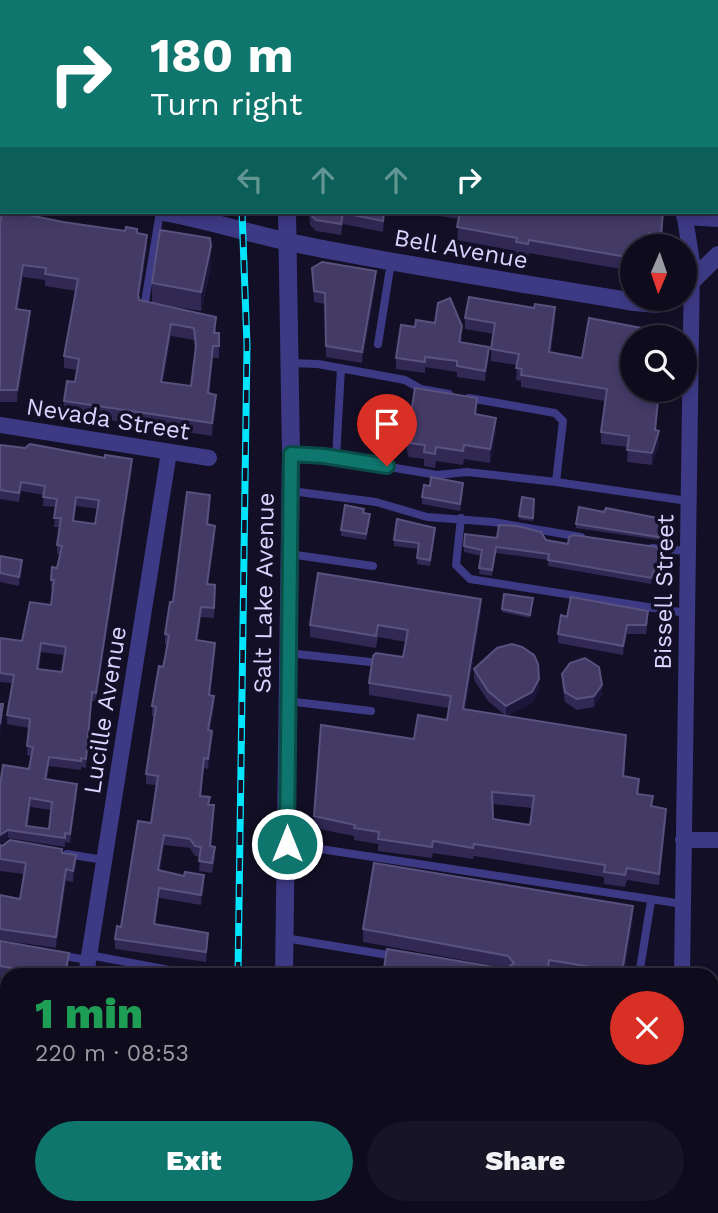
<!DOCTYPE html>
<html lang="en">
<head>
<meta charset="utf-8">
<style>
  :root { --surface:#0e0b1c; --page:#171425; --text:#f1f3f6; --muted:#9b9ba3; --line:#2e2b3b; --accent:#0f766e }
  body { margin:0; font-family:"Work Sans",sans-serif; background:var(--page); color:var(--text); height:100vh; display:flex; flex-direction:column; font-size:26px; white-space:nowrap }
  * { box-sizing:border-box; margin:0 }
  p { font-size:23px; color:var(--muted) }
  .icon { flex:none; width:38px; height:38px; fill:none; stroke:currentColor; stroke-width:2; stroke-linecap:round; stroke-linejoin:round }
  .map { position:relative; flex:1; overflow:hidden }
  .side { position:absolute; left:0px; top:968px; width:719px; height:247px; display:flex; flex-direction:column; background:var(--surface); border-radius:21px 21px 0 0; box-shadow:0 4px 10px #0003,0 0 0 2px var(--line) }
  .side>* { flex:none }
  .banner { position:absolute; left:0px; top:0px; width:719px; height:214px; box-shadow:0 4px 10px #0003,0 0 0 2px var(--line); background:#0f766e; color:#fff; overflow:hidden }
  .needle { width:46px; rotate:182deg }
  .tools { position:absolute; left:620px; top:234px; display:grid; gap:14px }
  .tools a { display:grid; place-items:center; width:77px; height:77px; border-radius:50%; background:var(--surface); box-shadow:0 4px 10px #0003,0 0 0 2px var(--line); font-size:35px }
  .pin { position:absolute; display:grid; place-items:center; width:60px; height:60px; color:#fff; margin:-72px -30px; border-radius:50% 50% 50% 0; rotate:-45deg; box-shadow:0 0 7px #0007 }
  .pin .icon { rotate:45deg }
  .me { position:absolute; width:77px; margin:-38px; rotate:0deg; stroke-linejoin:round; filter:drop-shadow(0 0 5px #0008) }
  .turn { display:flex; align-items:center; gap:24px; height:147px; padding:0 35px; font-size:32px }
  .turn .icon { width:91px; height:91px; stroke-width:2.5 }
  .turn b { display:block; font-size:49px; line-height:60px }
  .lanes { display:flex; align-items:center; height:66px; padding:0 35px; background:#0003; justify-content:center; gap:35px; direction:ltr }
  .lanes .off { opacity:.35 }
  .round { display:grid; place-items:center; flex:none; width:74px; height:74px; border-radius:37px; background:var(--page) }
  .head { display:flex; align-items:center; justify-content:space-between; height:119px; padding:0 35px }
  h1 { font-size:42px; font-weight:800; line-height:52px; color:#1e9e55 }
  .button { display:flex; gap:14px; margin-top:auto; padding:14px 35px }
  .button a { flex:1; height:80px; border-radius:42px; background:var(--accent); color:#fff; font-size:28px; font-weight:800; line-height:80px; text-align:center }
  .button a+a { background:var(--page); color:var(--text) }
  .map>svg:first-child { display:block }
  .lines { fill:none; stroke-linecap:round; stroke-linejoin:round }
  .path { stroke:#2fb8b0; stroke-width:2.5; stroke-dasharray:3.5 5; stroke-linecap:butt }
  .service { stroke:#3d3a85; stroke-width:8 }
  .minor { stroke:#3d3a85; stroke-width:16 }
  .tertiary { stroke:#3d3a85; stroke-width:18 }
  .secondary { stroke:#6f6bff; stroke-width:18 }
  .rail-casing { stroke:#00e5ff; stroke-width:7 }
  .rail { stroke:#130f26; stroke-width:4.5; stroke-dasharray:13; stroke-linecap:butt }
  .wall { fill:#312854; fill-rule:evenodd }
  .shaded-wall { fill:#1d163a }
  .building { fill:#433a66; stroke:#5a527e; stroke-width:2; fill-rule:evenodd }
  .route-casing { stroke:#0a4d48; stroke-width:18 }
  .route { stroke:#0f766e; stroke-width:12 }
  .labels { text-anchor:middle; stroke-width:7; stroke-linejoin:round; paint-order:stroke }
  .street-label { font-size:24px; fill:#d9d4ff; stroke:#130f26 }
</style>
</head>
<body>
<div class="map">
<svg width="718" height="1213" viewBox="0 0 718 1213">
  <rect width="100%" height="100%" fill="#130f26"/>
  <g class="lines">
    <!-- path -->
    <path class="path" d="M687,0L688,2
      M707,2L712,0
      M718,31V32"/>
    <!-- service -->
    <path class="service" d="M43,0L53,2
      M607,0V2
      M449,2L450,0
      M525,2V0
      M0,45L2,46
      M148,309L144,308L160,212
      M378,344L391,262
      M291,363L318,364L405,380L421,389L449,394
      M469,398L555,413L563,421L556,482L688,501
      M291,454L336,458L341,368
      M336,458L437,475L467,472L556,482
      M291,491L376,502L427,517L493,522L581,537
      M461,518L456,565L470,579L686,613
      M652,548L687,551
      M289,554L373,566
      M288,653L370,662
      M287,701L371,711
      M287,844L683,904
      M67,854L104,860
      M285,938L394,956
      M58,955L88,960
      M89,955L196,975
      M639,975L651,901
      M2,1084L7,1053
      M712,1095L718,1096
      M390,1213L391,1208"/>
    <!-- minor -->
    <path class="minor" d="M632,0L633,2
      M0,425L209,458
      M683,840H718
      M86,975L169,452
      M682,975L692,262L684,212
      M679,1213V1208"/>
    <!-- tertiary -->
    <path class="tertiary" d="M267,0V2
      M0,186H2
      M163,212C214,221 263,238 313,247C420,268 527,284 634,302L657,304L670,299
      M685,216L718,218
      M684,289L718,255
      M284,975L291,454L287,212"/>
    <!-- secondary -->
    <path class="secondary" d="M0,1083L7,1084
      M712,1202L718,1203"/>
    <!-- rail casing -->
    <g class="rail-casing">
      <path id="rail" d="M222,0V2
        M238,975L247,345L242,212
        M235,1213V1208"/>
    </g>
    <!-- rail -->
    <use href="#rail" class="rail"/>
  </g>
  <!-- wall -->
  <path class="wall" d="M309,212H385L383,232L343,224L341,235L316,231L310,225Z
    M432,212H509L527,215L663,224L661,247H632V271L529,253L528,257L516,255V251L457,240L459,219L432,215Z
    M63,222L137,234L147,247L139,300L216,329V333H219V358H213L209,394L216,407L212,436L64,413V401L75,382L77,370L64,368V356L76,291L45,286V280L23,277L18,309L30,323L17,402H0V224ZM171,336L194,340L195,351L191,386L163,382Z
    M211,266L201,311L152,303V283Z
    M312,268L376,282L362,363L326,357L325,304L314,302Z
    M469,297L534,308L535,304L555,307V319L551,352L582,358L589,318L647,329V338H632V390H660L656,430L659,431V443L652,465L627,462L628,447L601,444V432L605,401L521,387V381L516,380L517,365L491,361V349L494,334L465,329V318Z
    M415,327L462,337L461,343L489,357L485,381L457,377V372L425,367V373L396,369V358Z
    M477,415L496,431L490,463L464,459L463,465L436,461L435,468L424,466V459L409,457L407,452V438Z
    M0,445L132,468L96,701H92L86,768L81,767V770L49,766L47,779L77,793L70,843L65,842V847L8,838L0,844L29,769L31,756L27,755L29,728L7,724V715L12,683L0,682V626V638L22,641L51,605L53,589H51V580L57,568L60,554H57V545L59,527H54L56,507L43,506L44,495L21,491L19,502L0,499ZM76,506L98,509L95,524L74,521ZM41,652L64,655L62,672L39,669ZM30,807L51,810L49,829L28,826Z
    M430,486L463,490L460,511L422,504V497Z
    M534,499L533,521L519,519V516Z
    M210,505L208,524L215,536L208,584L215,585L214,618L201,617L198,640L215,653L210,695L214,706L210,730L212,740L208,769L204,768L201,796L210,805L214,815L211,847L215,857L212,873L199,871L200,857L195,856L190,848L164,845L160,870L204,885L201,905L159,898L155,925L208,943L206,962L115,949V939L121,927L151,823L156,785L146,784V774L154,717L152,716V706L163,667L167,645L165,644V634L173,602Z
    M604,512L668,520L665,541L576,528V524Z
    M364,513L370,520L366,540L341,536V530Z
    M435,534L430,566L417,564L418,549L394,546V540Z
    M497,538L546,540L568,544L663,554L659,575L655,574L651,584L548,566V560L496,553L492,576L479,574L481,556L464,552V546Z
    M0,556L22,569L19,586L0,582Z
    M533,602L530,618L502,612V609Z
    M481,611L465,710L506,716L488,701L474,680V669L539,690L532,703L506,716L626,747L624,776L639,791V794L666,821L659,885L627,880L625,887L604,884V877L474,856L473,859L433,853L432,858L378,851V844L354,840V836L314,828V816L414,739L447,720L449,708L369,695V683L403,657L406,642L378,637L376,648L310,637V625ZM492,804L532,808L530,825L493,819Z
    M567,617L648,620L646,634H627L623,655L558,643V634Z
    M562,674L602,695L594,707L577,710L565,702L562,685Z
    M0,845L62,853L76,866L73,882L66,881L56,948L0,940V895L20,899L24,874L0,871Z
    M633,918L624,975H565L549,972L548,975H383L507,968L363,942V929Z
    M0,941L69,964L67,975H7V979L0,978Z
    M0,988L7,989V1040L0,1039Z
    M0,1103L7,1104V1202L0,1201Z"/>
  <!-- shaded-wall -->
  <path class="shaded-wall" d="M384,212H385V216L383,232Z
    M663,212V224L661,247V235Z
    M147,235V247L138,307V295Z
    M211,246V266L201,311V292Z
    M23,265V277L16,321V309Z
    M376,271V282L362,363V352Z
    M555,307V319L549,364V352Z
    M30,311V323L17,402V390Z
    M171,324V336L161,394V382Z
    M213,346V358L208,405V393Z
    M489,347V357L485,381V371Z
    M659,390H660L655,442V430Z
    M216,395V407L212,436V423Z
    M496,418V431L490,463V449Z
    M659,431V443L652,465V453Z
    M132,459V468L96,701V693Z
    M215,526V536L207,594V584Z
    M22,560V569L19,586V577Z
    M655,568V574L651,584V578Z
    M481,599V611L463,721V709Z
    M201,607V617L196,650V640Z
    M627,625V634L623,655V646Z
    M215,643V653L209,705V695Z
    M539,679V690L532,703L506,716V706Z
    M602,685V695L594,707V696Z
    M92,692V701L86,768V759Z
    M214,696V706L208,740V730Z
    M3,704V716L0,736V724Z
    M212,731V740L208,769V759Z
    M204,758V768L200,806V796Z
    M77,784V793L70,843V834Z
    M30,798V807L26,835V826Z
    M214,805V815L210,856V846Z
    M666,809V821L659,885V874Z
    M8,830V838L0,844V835Z
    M164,835V845L158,879V870Z
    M76,855V866L73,882V871Z
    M66,869V881L56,948V937Z
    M204,875V885L201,905V895Z
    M159,888V898L154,934V924Z
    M633,906V918L624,975H622Z
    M208,933V943L206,962V952Z
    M69,953V964L67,975H65Z"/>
  <!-- building -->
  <path class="building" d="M415,0H434L433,2H415Z
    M475,0H508V2H474Z
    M2,212H14L63,222L125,231L126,227L137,229V233L147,235L138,295L139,300L216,317L214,333H219V346H213L208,393L216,395L212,423L64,401L67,381L75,382L79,359L64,356L78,279L45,274L46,268L23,265L16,309L30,311L17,390H0V224ZM171,324L194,328L196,346L191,386L161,382Z
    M310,212H384L383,221L343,213L341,224L316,220L310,214Z
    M460,212H509L527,215L528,212H663L661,235L649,233L647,247H632V258L529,240L528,244L516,242L517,238L457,227Z
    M160,230L210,238L211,246L201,292L152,283Z
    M322,262L376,271L362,352L326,346L325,293L314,291L312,268Z
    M469,297L534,308L535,304L555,307L549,352L582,358L589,318L647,329L645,338H632V390H659L655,430L659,431L652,453L627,450L629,436L601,432L607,389L521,375L522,369L516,368L519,354L491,349L495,323L465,318Z
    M450,298L462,326L459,342L489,347L485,371L457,366V361L425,357V362L396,358L401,325L415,327L416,320L435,323L438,303Z
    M415,388L477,398L475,414L496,418L490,449L464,445L463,451L436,447L435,454L424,452L425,445L409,443L407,438Z
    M30,444L105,458V455L132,459L96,693L92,692L86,759L81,758V761L49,757L45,779L77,784L70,834L65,833V838L8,830L0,835V785L3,765L29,769L33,747L27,746L30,719L7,715L14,675L0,673V638L22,641L30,602L51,605L54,580H51L52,567L57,568L62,546L57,545L61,518H54L57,499L43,497L45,486L21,482L19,493L0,490V445L25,448ZM76,497L99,500L95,524L73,521ZM41,643L66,647L62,672L37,669ZM30,798L52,802L49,829L26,826Z
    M431,477L463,483L460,504L422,497L424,485L430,486Z
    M187,492L210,495L207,524L215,526L207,584L215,585L214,608L201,607L196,640L215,643L209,695L214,696L208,730L212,731L208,759L204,758L200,796L210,797L208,805H214L210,846L215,847L212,863L199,861L201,847L195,846L190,839L164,835L158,870L184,876L185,872L204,875L201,895L159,888L154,924L208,933L206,952L115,939L117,926L121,927L138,821L151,823L158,776L146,774L156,707L152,706L159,666L163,667L165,658L169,635L165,634L170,602H173Z
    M522,497L534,499L533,518L519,516Z
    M345,505L364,509L363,513L370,514L366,534L341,530Z
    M579,507L604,512L606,508L668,520L665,538L576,524Z
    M397,519L435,528L430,560L417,558L419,543L394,540Z
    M499,525L517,526L541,532L546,540L568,544L569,537L574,535L663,548L659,569L655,568L651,578L548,560L549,554L496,547L492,570L479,568L482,550L464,546L465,534L497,538Z
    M0,556L22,560L19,577L0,573Z
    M318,573L481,599L463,709L626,735L623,776L639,779L637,794L653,796L651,806L666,809L659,874L627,868L625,875L604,872L605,865L474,844L473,848L433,841L432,847L378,839L379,832L354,828L355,825L314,816L321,725L414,739L418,715L447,720L451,696L369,683L373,656L376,653L403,657L408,630L378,625L376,636L310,625ZM492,792L534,796L530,825L493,819Z
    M504,594L533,598L530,615L502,609Z
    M571,597L648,611L646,625H627L623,646L558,634L561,615L567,617Z
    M512,644L522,647L534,655L538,664L539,679L532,692L506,706L488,691L474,669L497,648Z
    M585,658L599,667L602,685L594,696L577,699L565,692L562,674L570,663Z
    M0,704H3L0,724Z
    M10,840L62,849V853L76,855L73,871L66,869L56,937L0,929V895L20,899L26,863L0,859V845L2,846Z
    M374,863L633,906L622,972L549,960L547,975H383L387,949L506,969L514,963L508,956L363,929Z
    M0,941L69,953L65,975H52L0,966Z
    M0,988L7,989V1028L0,1027Z
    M0,1103L7,1104V1191L0,1190Z
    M31,1208H159L207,1213H31Z
    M260,1208H366V1213H260Z
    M419,1208H457V1213H418Z
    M565,1208H602L601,1213H564Z
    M485,1209H509V1213H485Z"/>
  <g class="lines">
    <!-- route casing -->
    <g class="route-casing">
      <path id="route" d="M287,844L291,454L324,456L387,466"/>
    </g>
    <!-- route -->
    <use href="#route" class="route"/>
  </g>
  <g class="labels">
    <!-- street labels -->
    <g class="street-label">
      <text transform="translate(461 249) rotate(10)" y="8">Bell Avenue</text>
      <text transform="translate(108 419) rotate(9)" y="8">Nevada Street</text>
      <text transform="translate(664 592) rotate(-89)" y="8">Bissell Street</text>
      <text transform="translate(264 593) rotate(-89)" y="8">Salt Lake Avenue</text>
      <text transform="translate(105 710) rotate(-81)" y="8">Lucille Avenue</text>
    </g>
  </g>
</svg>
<div class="tools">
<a><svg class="needle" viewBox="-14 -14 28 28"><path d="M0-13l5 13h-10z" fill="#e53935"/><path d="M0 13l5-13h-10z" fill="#9b9ba3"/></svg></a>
<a><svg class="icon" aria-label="search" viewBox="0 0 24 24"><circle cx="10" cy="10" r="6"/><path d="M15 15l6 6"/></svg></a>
</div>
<div class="pin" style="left:387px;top:466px;background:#d93025"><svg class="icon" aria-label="arrive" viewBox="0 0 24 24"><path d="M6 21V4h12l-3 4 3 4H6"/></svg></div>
<svg class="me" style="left:287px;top:844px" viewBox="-20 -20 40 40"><circle r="17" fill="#0f766e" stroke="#fff" stroke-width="3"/><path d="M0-11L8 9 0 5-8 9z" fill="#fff"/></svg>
<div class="banner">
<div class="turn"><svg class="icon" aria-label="right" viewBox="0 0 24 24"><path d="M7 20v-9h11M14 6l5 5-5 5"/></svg><div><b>180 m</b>Turn right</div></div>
<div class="lanes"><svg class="icon off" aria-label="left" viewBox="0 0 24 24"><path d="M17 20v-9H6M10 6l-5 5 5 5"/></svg><svg class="icon off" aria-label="ahead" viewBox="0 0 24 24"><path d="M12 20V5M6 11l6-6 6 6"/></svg><svg class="icon off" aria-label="ahead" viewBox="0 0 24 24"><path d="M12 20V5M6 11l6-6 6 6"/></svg><svg class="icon" aria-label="right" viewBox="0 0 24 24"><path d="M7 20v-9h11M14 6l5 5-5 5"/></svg></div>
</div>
<section class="side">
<div class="head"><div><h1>1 min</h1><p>220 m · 08:53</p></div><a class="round" style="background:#d93025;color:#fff"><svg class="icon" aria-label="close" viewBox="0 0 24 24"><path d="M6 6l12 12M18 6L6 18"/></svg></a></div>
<div class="button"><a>Exit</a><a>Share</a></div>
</section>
</div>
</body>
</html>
